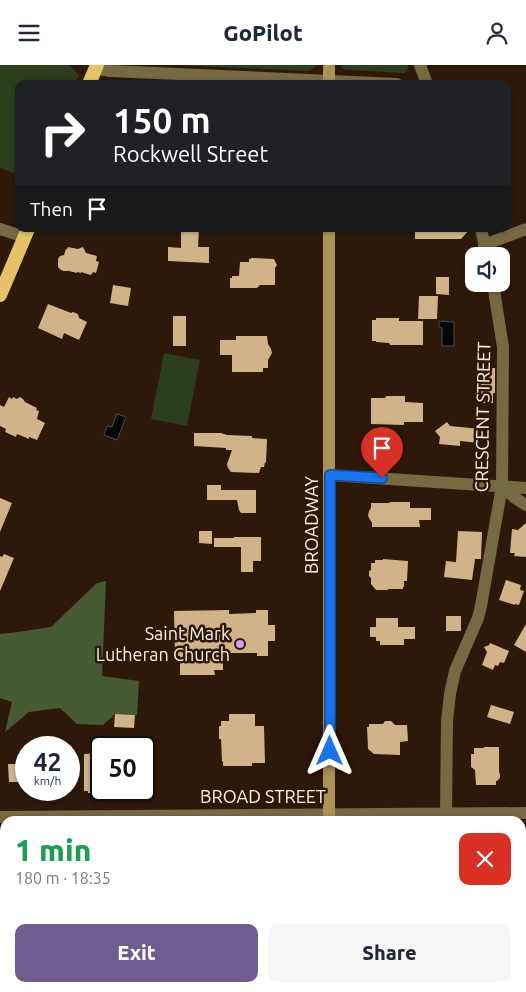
<!DOCTYPE html>
<html lang="en">
<head>
<meta charset="utf-8">
<style>
  :root { --surface:#fff; --page:#f6f6f7; --text:#1f2937; --muted:#747a83; --accent:#705d90 }
  body { margin:0; font-family:Ubuntu,sans-serif; background:var(--page); color:var(--text); height:100vh; display:flex; flex-direction:column; font-size:19px; white-space:nowrap }
  * { box-sizing:border-box; margin:0 }
  p { font-size:16px; color:var(--muted) }
  .icon { flex:none; width:28px; height:28px; fill:none; stroke:currentColor; stroke-width:2; stroke-linecap:round; stroke-linejoin:round }
  .map { position:relative; flex:1; overflow:hidden }
  .panel { position:absolute; left:0px; top:751px; width:526px; height:176px; display:flex; flex-direction:column; background:var(--surface); border-radius:15px 15px 0 0; box-shadow:0 1px 4px #0004 }
  .panel>* { flex:none }
  .hud { position:absolute; left:15px; top:15px; width:496px; height:152px; border-radius:10px; box-shadow:0 1px 4px #0004; background:#202124; color:#fff; overflow:hidden }
  .controls { position:absolute; left:465px; top:182px; display:grid; gap:10px }
  .controls a { display:grid; place-items:center; width:45px; height:45px; border-radius:10px; background:var(--surface); box-shadow:0 1px 4px #0004; font-size:25px }
  .speed { position:absolute; left:15px; top:671px; display:flex; gap:10px; font-size:25px; font-weight:700; text-align:center }
  .speed>* { display:grid; place-content:center; width:65px; height:65px; border-radius:50%; background:var(--surface); box-shadow:0 1px 4px #0004; line-height:1 }
  .speed small { font-size:12px; font-weight:400 }
  .speed .limit { border:2px solid #111; border-radius:8px; background:#fff; color:#111 }
  .pin { position:absolute; display:grid; place-items:center; width:42px; height:42px; color:#fff; margin:-51px -21px; border-radius:50% 50% 50% 0; rotate:-45deg; box-shadow:0 0 5px #0007 }
  .pin .icon { rotate:45deg }
  .me { position:absolute; width:55px; margin:-28px; rotate:0deg; stroke-linejoin:round; filter:drop-shadow(0 0 4px #0008) }
  .turn { display:flex; align-items:center; gap:18px; height:105px; padding:0 15px; font-size:22px }
  .turn .icon { width:65px; height:65px; stroke-width:2.5 }
  .turn b { display:block; font-size:35px; line-height:42px }
  .then { display:flex; align-items:center; height:48px; padding:0 15px; background:#0003; gap:10px; font-size:19px }
  .round { display:grid; place-items:center; flex:none; width:52px; height:52px; border-radius:10px; background:var(--page) }
  .headline { display:flex; align-items:center; justify-content:space-between; height:85px; padding:0 15px }
  h1 { font-size:30px; font-weight:800; line-height:38px; color:#1e9e55 }
  .action { display:flex; gap:10px; margin-top:auto; padding:10px 15px }
  .action a { flex:1; height:58px; border-radius:10px; background:var(--accent); color:#fff; font-size:20px; font-weight:800; line-height:58px; text-align:center }
  .action a+a { background:var(--page); color:var(--text) }
  header { display:flex; justify-content:space-between; align-items:center; height:65px; padding:0 15px; background:var(--surface); font-size:22px; font-weight:800 }
  .map>svg:first-child { display:block }
  .green { fill:#2d3e1c }
  .forest { fill:#465b33 }
  .water { fill:#00080e; stroke:#4c4d4e }
  .building { fill:#d0b388 }
  .lines { fill:none; stroke-linecap:round; stroke-linejoin:round }
  .minor { stroke:#776943; stroke-width:12 }
  .secondary { stroke:#aa9355; stroke-width:12 }
  .trunk { stroke:#e4c368; stroke-width:14 }
  .route-casing { stroke:#114b97; stroke-width:12 }
  .route { stroke:#1a73e8; stroke-width:9 }
  .poi-dot { fill:#d49cfc; stroke:#2e1809; stroke-width:2 }
  .labels { text-anchor:middle; stroke-width:5; stroke-linejoin:round; paint-order:stroke }
  .street-label { font-size:18px; fill:#ffefe5; stroke:#2e1809 }
  .poi-label { font-size:18px; fill:#ffefe5; stroke:#2e1809; text-anchor:end }
</style>
</head>
<body>
<header><svg class="icon" aria-label="menu" viewBox="0 0 24 24"><path d="M4 6h16M4 12h16M4 18h16"/></svg>GoPilot<svg class="icon" aria-label="person" viewBox="0 0 24 24"><circle cx="12" cy="8" r="4"/><path d="M4 21q1-7 8-7t8 7"/></svg></header>
<div class="map">
<svg width="526" height="927" viewBox="0 0 526 927">
  <rect width="100%" height="100%" fill="#2e1809"/>
  <!-- green -->
  <path class="green" d="M0,0H69L79,10L75,19H19V110L0,103Z
    M176,0H317L313,4L308,6Z
    M341,0H408V4L407,7L404,8L349,5L343,4Z
    M164,288L200,295L187,361L151,354Z"/>
  <!-- forest -->
  <path class="forest" d="M106,516L102,611L139,616L137,650L115,649L103,660L77,659L60,643L29,647L5,667L12,637L0,633V569L18,567L51,562L97,518Z"/>
  <!-- water -->
  <path class="water" d="M439,256L454,257V281H442V263L439,262Z
    M117,349L126,352L117,375L104,370L107,361L112,362Z"/>
  <!-- building -->
  <path class="building" d="M181,164H199L198,182H209V198L168,196V182L181,183Z
    M415,164H470L461,174H415Z
    M68,182L78,184L83,182L86,188L97,191L96,196L99,197L96,208L93,207L91,210L81,207V208L77,207V208L69,206H64L61,205L58,202V194L60,191L64,190L66,184H67Z
    M252,193L274,194L277,200L275,203V220H260L257,223H230V213H232V211H239L240,197H249V194Z
    M436,212H449V230L436,229Z
    M113,220L131,223L128,241L110,238Z
    M419,231H438L437,254H418Z
    M48,239L71,248L73,247L78,249L79,253L87,257L79,275L64,268L62,274L38,263Z
    M173,251H186V281H173Z
    M376,253H399V256H423V280H390L389,278L376,277V276H372V255H376Z
    M236,271H267L268,279L271,284L272,288L268,295V303H263V307H232V290H220V275H236Z
    M479,303H495V328H493V338H481V327H479Z
    M386,331H405V337L423,338V357H404V360L371,359V333H385Z
    M9,332L12,334L13,332L17,334L20,332L23,334L25,337L37,343L36,345L39,346L37,354L45,358L37,375L29,372V374L17,369L16,372L5,367L6,364L0,361V340L4,342Z
    M447,357L450,361L481,364L480,378L460,376V381L439,379L440,372L435,366Z
    M194,368H221L227,370L252,371V373L267,374L266,398L265,397L264,402H261L259,408L231,407L228,403L227,399L232,385H226V383L194,381Z
    M207,420H221V425H256V448H241L239,445L237,435H207Z
    M0,433L12,438L0,467Z
    M389,437H410V443H431V455H419L420,462H372V458L368,451L369,446L371,443V438H390Z
    M526,458V492L514,491L515,488H510L512,464L518,465Z
    M199,466H212V479L199,478Z
    M458,466L482,467L481,494H475L472,515L444,512L446,496L456,497Z
    M234,472H261V496H253V507H241V482H214V473H234Z
    M4,489L14,493L0,526V491L2,492Z
    M383,494L408,496L407,516H404V522H403V524H389L387,525H376L371,519V513L369,511V506L371,505V498H375V495H383Z
    M506,515L521,520L520,525L524,526L519,540L515,539V540L499,535Z
    M229,545V549L256,548V545H268V560H275V576H268V591H257V588H230V591H223V605H214L215,610H180V591H175L174,546Z
    M446,551H461V566H446Z
    M376,553H398V562H415V574H404V580H380V576H376V572H370V562H376Z
    M526,559V587L514,580Z
    M490,578L509,586L504,598L500,597L498,601L495,600L493,605L482,600L487,587L484,582L489,580Z
    M491,640L514,647L510,659L487,652Z
    M115,649L135,650L134,663L114,662Z
    M229,649H255V661H264L265,698H252V701H223V697L222,696L221,674H219V661H221V656H229Z
    M385,656H391L395,660H407L408,676L400,677V690L374,689L368,684L367,662H369V659H383Z
    M484,682H499V707L500,709V713L497,716H496V720H476L475,705L471,702V689H474V683H484Z
    M101,688V728H88V726H84V689Z
    M16,696H26V717H9L8,699H16Z"/>
  <g class="lines">
    <!-- minor -->
    <path class="minor" d="M420,0L427,19
      M95,3L110,6L397,19
      M0,164L25,172
      M481,164L487,191
      M484,180L526,164
      M329,410L526,423
      M502,421L515,433L526,440
      M446,748L447,656L450,629L455,606L478,553L481,541L502,421L503,282L493,219
      M0,752L526,748
      M0,906H5"/>
    <!-- secondary -->
    <path class="secondary" d="M329,19V0
      M329,164V756
      M329,922L330,927"/>
    <!-- trunk -->
    <path class="trunk" d="M89,19L97,0
      M0,230L28,164"/>
  </g>
  <g class="lines">
    <!-- route casing -->
    <g class="route-casing">
      <path id="route" d="M330,686V410L382,413"/>
    </g>
    <!-- route -->
    <use href="#route" class="route"/>
  </g>
  <!-- markers -->
  <circle class="poi-dot" cx="240" cy="579" r="5"/>
  <g class="labels">
    <!-- street labels -->
    <g class="street-label">
      <text transform="translate(483 352) rotate(-89)" y="6">CRESCENT STREET</text>
      <text transform="translate(312 460) rotate(-90)" y="6">BROADWAY</text>
      <text x="263" y="738">BROAD STREET</text>
    </g>
    <!-- poi labels -->
    <g class="poi-label">
      <text x="230" y="575">Saint Mark<tspan x="230" dy="21">Lutheran Church</tspan></text>
    </g>
  </g>
</svg>
<div class="controls">
<a><svg class="icon" aria-label="sound" viewBox="0 0 24 24"><path d="M4 9h4l5-4v14l-5-4H4zM17 9q2 3 0 6"/></svg></a>
</div>
<div class="speed"><div>42<small>km/h</small></div><div class="limit">50</div></div>
<div class="pin" style="left:382px;top:413px;background:#d93025"><svg class="icon" aria-label="arrive" viewBox="0 0 24 24"><path d="M6 21V4h12l-3 4 3 4H6"/></svg></div>
<svg class="me" style="left:330px;top:686px" viewBox="-20 -20 40 40"><path d="M0-17L14 15 0 8-14 15z" fill="#1a73e8" stroke="#fff" stroke-width="4"/></svg>
<div class="hud">
<div class="turn"><svg class="icon" aria-label="right" viewBox="0 0 24 24"><path d="M7 20v-9h11M14 6l5 5-5 5"/></svg><div><b>150 m</b>Rockwell Street</div></div>
<div class="then">Then<svg class="icon" aria-label="arrive" viewBox="0 0 24 24"><path d="M6 21V4h12l-3 4 3 4H6"/></svg></div>
</div>
<section class="panel">
<div class="headline"><div><h1>1 min</h1><p>180 m · 18:35</p></div><a class="round" style="background:#d93025;color:#fff"><svg class="icon" aria-label="close" viewBox="0 0 24 24"><path d="M6 6l12 12M18 6L6 18"/></svg></a></div>
<div class="action"><a>Exit</a><a>Share</a></div>
</section>
</div>
</body>
</html>
